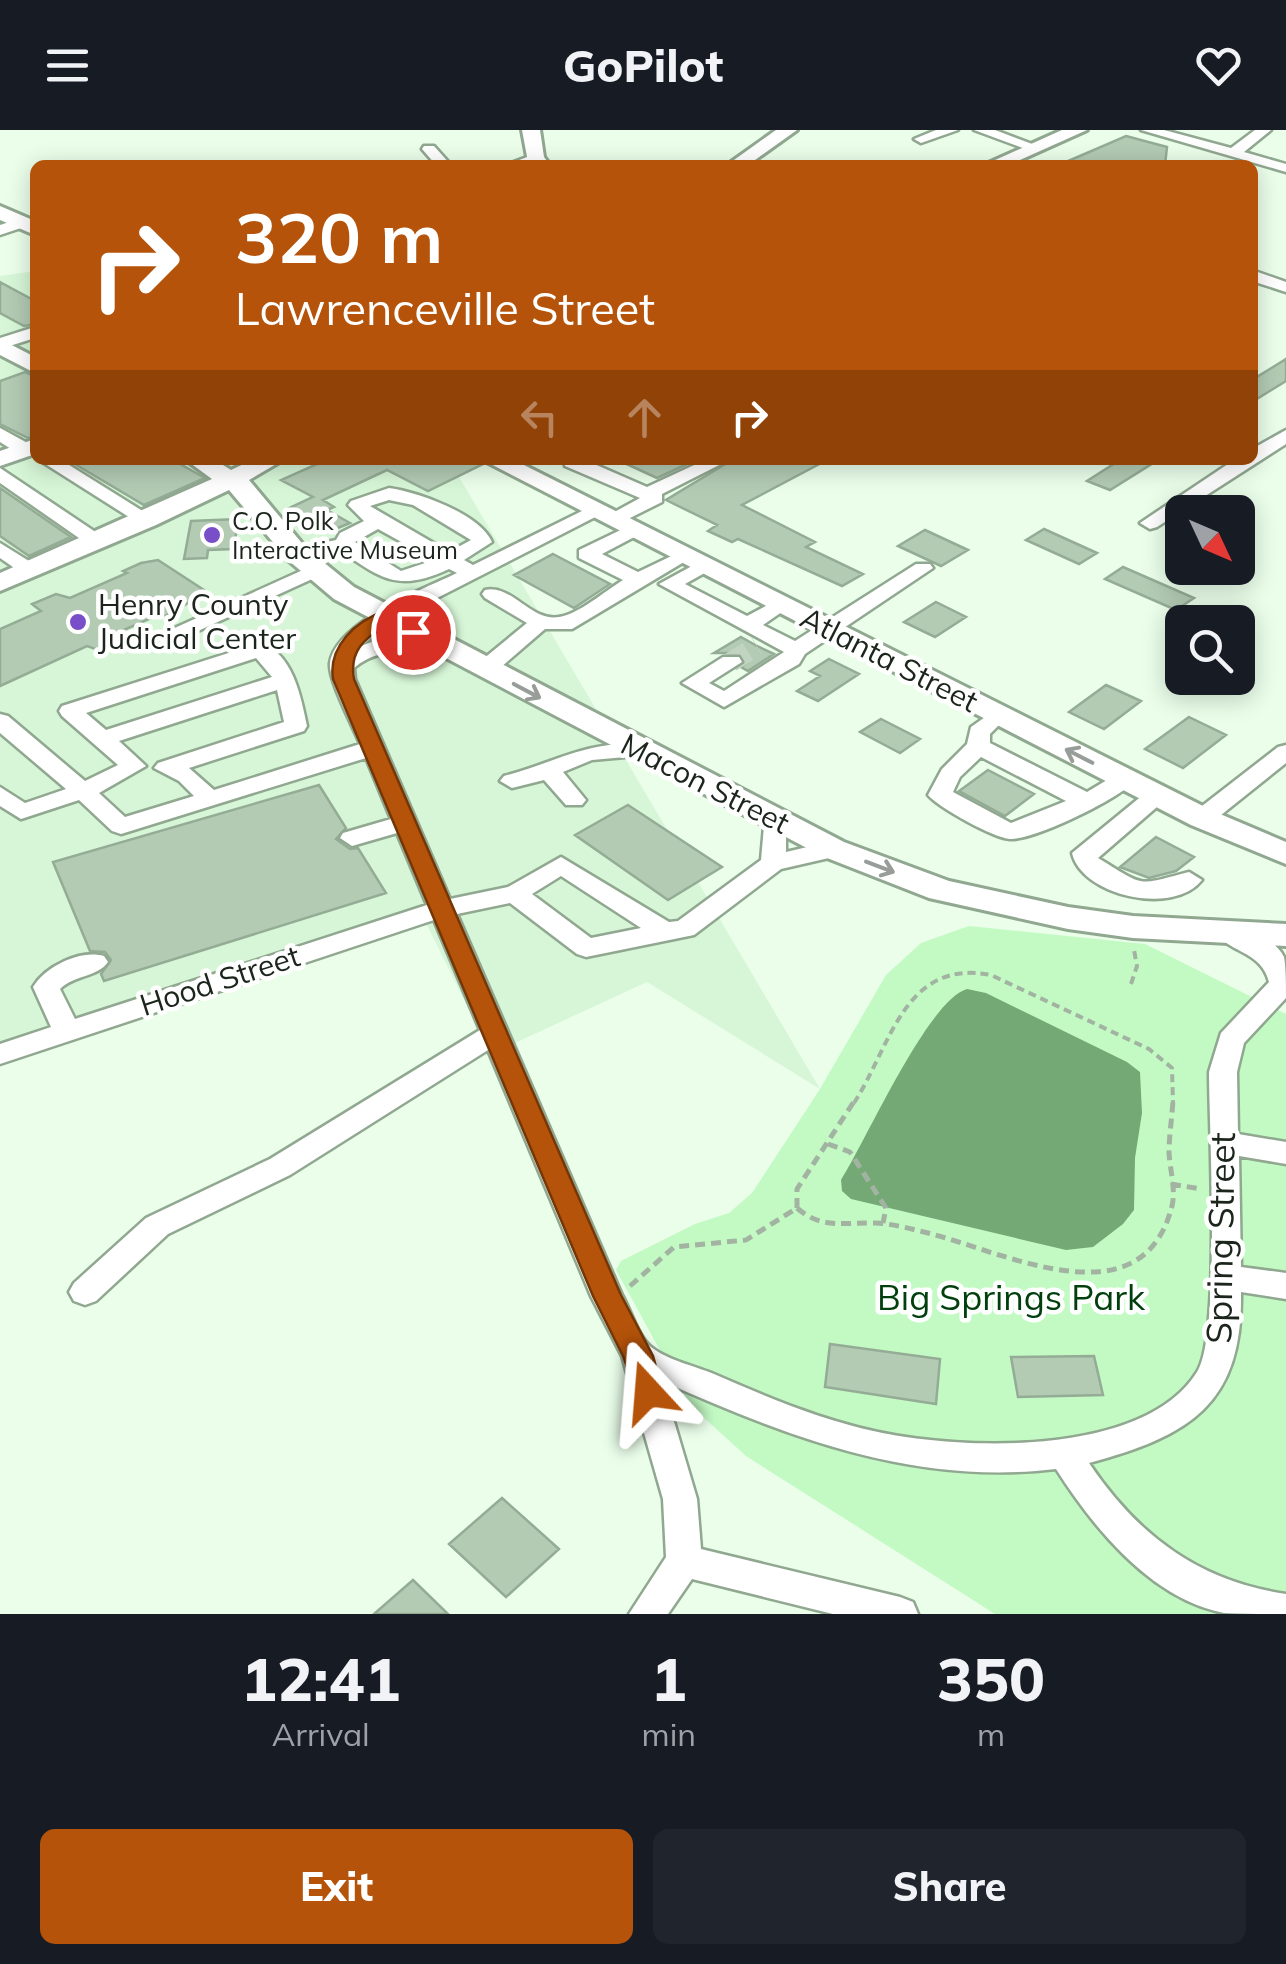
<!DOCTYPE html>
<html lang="en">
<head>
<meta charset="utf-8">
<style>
  :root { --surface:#171b24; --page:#20242c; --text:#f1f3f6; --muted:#9ea1a6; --accent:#b45309 }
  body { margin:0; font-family:Mulish,sans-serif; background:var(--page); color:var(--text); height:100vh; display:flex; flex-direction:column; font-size:38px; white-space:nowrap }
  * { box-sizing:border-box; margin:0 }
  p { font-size:32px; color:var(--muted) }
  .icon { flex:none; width:55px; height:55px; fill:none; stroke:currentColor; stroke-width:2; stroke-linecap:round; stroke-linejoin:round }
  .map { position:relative; height:1484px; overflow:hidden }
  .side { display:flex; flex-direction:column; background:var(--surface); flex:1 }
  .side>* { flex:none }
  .guide { position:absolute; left:30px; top:30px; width:1228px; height:305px; border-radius:15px; box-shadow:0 5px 25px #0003; background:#b45309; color:#fff; overflow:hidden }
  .needle { width:65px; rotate:134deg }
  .tools { position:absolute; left:1165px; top:365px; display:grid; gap:20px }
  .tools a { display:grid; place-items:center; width:90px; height:90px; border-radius:15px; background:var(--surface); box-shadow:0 5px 25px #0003; font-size:50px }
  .pin { position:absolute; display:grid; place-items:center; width:85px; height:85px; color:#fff; margin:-42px; border:5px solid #fff; border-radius:50%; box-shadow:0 2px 10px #0007 }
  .me { position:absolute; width:110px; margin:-55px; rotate:341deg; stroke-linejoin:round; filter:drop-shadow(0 0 8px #0008) }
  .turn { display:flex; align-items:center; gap:35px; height:210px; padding:0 40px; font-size:45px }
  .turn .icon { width:130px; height:130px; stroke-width:2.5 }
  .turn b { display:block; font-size:70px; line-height:85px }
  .lanes { display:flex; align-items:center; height:95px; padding:0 40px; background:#0003; justify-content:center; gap:50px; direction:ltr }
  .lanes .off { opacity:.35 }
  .eta { display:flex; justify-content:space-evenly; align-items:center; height:170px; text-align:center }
  .eta b { font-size:60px; font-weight:800; line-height:70px }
  .action { display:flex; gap:20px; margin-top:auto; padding:20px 40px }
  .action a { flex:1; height:115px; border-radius:15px; background:var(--accent); color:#fff; font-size:40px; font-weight:800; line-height:115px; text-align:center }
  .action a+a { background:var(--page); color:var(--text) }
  header { display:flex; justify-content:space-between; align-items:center; height:130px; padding:0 40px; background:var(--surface); font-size:45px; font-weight:800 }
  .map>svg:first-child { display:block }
  .built { fill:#d7f6d7 }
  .green { fill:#c3fac4 }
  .water { fill:#74a976 }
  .building { fill:#b3cab3; stroke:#94ac95; stroke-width:2.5 }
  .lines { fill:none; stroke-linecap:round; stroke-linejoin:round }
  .minor-tunnel { stroke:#c1d3c1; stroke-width:20; stroke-dasharray:20 10; stroke-linecap:butt }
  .minor-casing { stroke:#90a790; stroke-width:5 }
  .major-casing { stroke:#90a790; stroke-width:6 }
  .path-far1 { stroke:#a2b3a2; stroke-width:4; stroke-dasharray:8 5; stroke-linecap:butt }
  .path { stroke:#a2b3a2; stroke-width:5; stroke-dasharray:10 6; stroke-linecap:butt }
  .minor { fill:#fff; fill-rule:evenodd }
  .major { fill:#fff; fill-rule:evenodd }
  .oneway { stroke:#989d99 }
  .route { fill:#b45309; stroke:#753606; stroke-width:2.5 }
  .poi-dot { fill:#784fc8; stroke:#fff; stroke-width:4 }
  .labels { text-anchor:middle; stroke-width:9; stroke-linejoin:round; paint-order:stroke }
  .far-poi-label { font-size:25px; fill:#1b251c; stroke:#fff; text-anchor:start }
  .poi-label { font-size:30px; fill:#1b251c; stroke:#fff; text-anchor:start }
  .street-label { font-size:30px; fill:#1b251c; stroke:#fff }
  .near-street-label { font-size:35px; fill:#1b251c; stroke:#fff }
  .near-park-label { font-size:35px; fill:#013f0d; stroke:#fff }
</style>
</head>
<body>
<header><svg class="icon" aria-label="menu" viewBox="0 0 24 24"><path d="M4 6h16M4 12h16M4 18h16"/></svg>GoPilot<svg class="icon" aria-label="heart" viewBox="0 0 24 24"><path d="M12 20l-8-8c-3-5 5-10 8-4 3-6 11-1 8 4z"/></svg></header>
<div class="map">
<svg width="1286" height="1484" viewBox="0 0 1286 1484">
  <rect width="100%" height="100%" fill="#eafeea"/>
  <!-- built -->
  <path class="built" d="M35,141V330H449L820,959L647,852L491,924L423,787L0,923V146Z"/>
  <!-- green -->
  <path class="green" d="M969,796L1145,814L1286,884V1484H995L746,1326L690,1275L616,1140L621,1131L695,1094L729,1083L752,1063L820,959L886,845L921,813Z"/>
  <!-- water -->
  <path class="water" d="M967,859L986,863L1127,932L1140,942L1142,983L1135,1028L1134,1080L1123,1094L1093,1117L1066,1120L851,1069L842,1061L841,1050C866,1011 928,870 967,859Z"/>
  <!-- building -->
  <path class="building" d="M1126,6L1167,17L1165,35H1059Z
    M0,152L35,171V194L24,196L0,183Z
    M1286,229V251L1252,272V250Z
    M25,242L35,247V306L28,308L0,294V251Z
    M68,330H173L205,348L144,375Z
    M326,330H480L483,334L428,361L387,340L323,370L334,377L327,380L350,393L328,402L287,379L313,367L281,350Z
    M618,330H696L657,348Z
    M732,330H827L742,375L815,412L806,417L863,444L842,456L738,409L732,412L708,401L717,395L666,370Z
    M1120,330H1158L1110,360L1087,351Z
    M0,358L13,367L71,407L29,426L0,406Z
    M238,389L234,419L208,420L207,428L184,429L191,391Z
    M1044,399L1097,423L1079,434L1026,410Z
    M925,400L968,420L941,436L898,416Z
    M553,424L610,454L574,478L514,445Z
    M158,430L207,462L166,486L160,484L117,503L126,509L101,521L87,516L0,556V499L41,481L32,474L56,464L70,468L127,443L123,441L141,433Z
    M1123,437L1194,468L1176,480L1105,449Z
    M936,472L966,487L935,507L904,492Z
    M741,507L757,516L774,524L748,541L741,537L746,533L739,523H714Z
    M829,529L859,544L818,571L797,561L820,546L810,541Z
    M1106,555L1141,571L1104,599L1069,582Z
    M1189,587L1226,605L1183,638L1145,619Z
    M881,589L920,609L900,623L860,602Z
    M988,640L1034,664L1005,686L959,661Z
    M319,655L346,698L336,709L350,719L358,718L386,763L104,851L101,844L111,830L105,822L90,821L53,732Z
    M628,675L722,737L668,770L575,705Z
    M1156,707L1194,727L1176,741L1149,748L1120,737Z
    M830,1214L940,1229L936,1274L825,1257Z
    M1094,1226L1103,1265L1018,1267L1011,1227Z
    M502,1368L559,1419L506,1467L449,1414Z
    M413,1450L448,1484H374Z"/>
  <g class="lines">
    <!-- minor-tunnel -->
    <path class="minor-tunnel" d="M731,532L757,516"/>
    <!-- minor casing -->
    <g class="minor-casing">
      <path id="minor" d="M936,0H958L921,13L914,9Z
        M974,0H995L1043,18L1031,21Z
        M1141,0H1164L1231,18L1255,0H1271L1244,22L1286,34V42Z
        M424,16H434L451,35H436L422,19Z
        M535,24L540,25V31L506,35Z
        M22,88L27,90V96L0,105V95Z
        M1252,140L1286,152V162L1252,151Z
        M35,197V208L0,219V208Z
        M0,298L33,316V324H19L0,312Z
        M1286,300V314L1157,397L1150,399L1140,393L1234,330H1252V319Z
        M39,330H61L157,390L147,396L140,394Z
        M564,330H585L647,357L705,330H729L662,364V372L614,396L604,390L607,386L640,368L565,336Z
        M0,338L103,407V415H89L0,353Z
        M389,358C418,362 480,384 492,412L464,430L473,435L590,377L597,375L607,381L392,491L361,516C384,506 432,499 452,516C434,533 388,508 354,538L355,549L450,769L508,757L561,727L669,792L678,791L761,730L765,685L774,682L786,690V722L833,711L845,719L842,725L781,739L694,805L586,827L577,824L510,773L457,784L622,1165C630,1179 639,1208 651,1217C667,1230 695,1236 714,1244C767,1267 821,1290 878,1302C962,1320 1144,1327 1197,1242C1221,1205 1209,998 1209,942L1221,903L1269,852C1261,821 1232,824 1216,803L1220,797C1239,792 1275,808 1284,827C1286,837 1286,856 1286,868L1244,913L1237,942L1238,1004L1286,1012V1034L1239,1026L1241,1137L1286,1143V1169L1241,1162C1243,1274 1190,1306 1089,1333C1138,1406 1199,1451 1286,1464V1484C1266,1484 1243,1484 1224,1483C1151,1469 1093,1397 1056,1339C914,1356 788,1307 662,1251L697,1369L701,1419L900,1467L913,1472L918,1484H833L692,1449L668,1484H629L666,1427L663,1369L622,1226L591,1166L488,920L290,1045L168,1104L96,1171L85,1175L74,1171L69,1162L74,1153L146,1088L270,1029L480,900L434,790L0,934V914L51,897L33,857C45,837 80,819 104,826L108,832C98,847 74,845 60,859L75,889L427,775L397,703L352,716L340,708L343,703L391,689L366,628L121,704L112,701L79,670L21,689L0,676V657L25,673L66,659L0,603V584L8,586L85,651L118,635L62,586L59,581L62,576L260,513C293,523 301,567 307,596L304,601L189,638L214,660L360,614C353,596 328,550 330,533C336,492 424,459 457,443L449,439C399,462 383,450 341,421L297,430L287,424L290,420L336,410L340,403L364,391L348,375L351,371ZM389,370L413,375L471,410L449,422L370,376ZM378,399L434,430L401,441L355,412ZM256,528L272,547L106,600L86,583ZM277,560L284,592L158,633L154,638L179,651L194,666L125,687L99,663L146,636L119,611ZM561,746L641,798L591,808L532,764Z
        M633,394L640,396V404L602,424L638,442L684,420L694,426L572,499H545L493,544H477L474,539L477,534L527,493L485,468L482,464L485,460C512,454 531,492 559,487C579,484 605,461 623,450L579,428V420Z
        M0,413L37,436V444H23L0,428Z
        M703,430L710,432V440L685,454L747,486L775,471H789L792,475L763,495L795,511L916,434H930L933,438L805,524L799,534L724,577L682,553L723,527H739L742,532L709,553L724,561L784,522L659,454Z
        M314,435L321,437L324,441L321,445L187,506H171L168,501Z
        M998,578L1009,585L990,604V613L1087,662L1117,644H1133L1137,649C1121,668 1035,710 1010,709C994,708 939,678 928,665L942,639L967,614L971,597ZM981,627L1066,671L1011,693L953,662L960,647Z
        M640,613L648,615L652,620L648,625L592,630L563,642L586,670L582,675H566L544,650L512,658L500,651L504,646C557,632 581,613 640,613Z
        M1286,615V633L1211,693H1193L1190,688L1193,683L1278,617Z
        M1157,658L1165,660L1169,665L1165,670L1098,728C1146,757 1135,756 1189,742L1202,750C1173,787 1081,765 1072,723L1149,660Z"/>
    </g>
    <!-- major casing -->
    <g class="major-casing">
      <path id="major" d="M522,0H540L544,27L550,35L528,32Z
        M776,0H797L748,35H727Z
        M1062,0H1087L1009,35H984Z
        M0,76L35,91V105L0,90Z
        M0,209L35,227V243L0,225Z
        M35,309V324L0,336V321Z
        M186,330H215L231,340L252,330H283L249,350L306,418L354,457L844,712L949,751L1068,777L1133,786L1286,794V816L1133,808L1068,799L929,768L822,726L334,469L288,430L229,360L156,395L0,461V443L212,349Z
        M483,330H514L1213,681L1286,712V734L1191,695Z"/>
    </g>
    <!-- path-far1 -->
    <path class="path-far1" d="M1131,854L1137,836L1134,820
      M854,973C891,916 904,828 991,845L1149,919L1172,938L1173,973"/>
    <!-- path -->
    <path class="path" d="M828,1014L850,1022L886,1078L883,1093
      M1171,1054L1201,1059
      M797,1078C822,1100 845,1092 876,1093C894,1094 911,1099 928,1103C1004,1122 1142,1194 1172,1076C1176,1060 1170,1040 1169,1023C1169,1006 1172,988 1173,970
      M797,1078V1059L855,970
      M630,1156L674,1117L746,1110L797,1078"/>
    <!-- minor -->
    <use href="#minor" class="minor"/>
    <!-- major -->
    <use href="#major" class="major"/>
  </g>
  <!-- one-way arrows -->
  <defs><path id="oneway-shaft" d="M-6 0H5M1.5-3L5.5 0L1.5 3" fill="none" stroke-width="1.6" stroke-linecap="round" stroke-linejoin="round" transform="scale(2.5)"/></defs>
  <g class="oneway">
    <use href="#oneway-shaft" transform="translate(527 561) rotate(28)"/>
    <use href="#oneway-shaft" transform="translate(1079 626) rotate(-153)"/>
    <use href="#oneway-shaft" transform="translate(880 737) rotate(21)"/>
  </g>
  <!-- route -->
  <path class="route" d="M385,481L422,502L413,507L386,495C364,509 349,521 354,549L621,1165L653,1226L663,1262L659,1270L648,1274L638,1270L623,1226L593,1166L333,549C328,517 355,491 385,481Z"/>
  <!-- markers -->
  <g class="poi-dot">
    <circle cx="212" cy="405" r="10"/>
    <circle cx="78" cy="492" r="10"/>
  </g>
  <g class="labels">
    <!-- far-poi labels -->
    <g class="far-poi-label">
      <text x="232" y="400">C.O. Polk<tspan x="232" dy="29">Interactive Museum</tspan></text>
    </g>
    <!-- poi labels -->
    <g class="poi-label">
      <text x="98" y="485">Henry County<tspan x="98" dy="34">Judicial Center</tspan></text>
    </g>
    <!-- street labels -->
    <g class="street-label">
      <text transform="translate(889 530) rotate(27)" y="10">Atlanta Street</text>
      <text transform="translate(705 654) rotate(27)" y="10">Macon Street</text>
      <text transform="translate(220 851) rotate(-18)" y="10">Hood Street</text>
    </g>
    <!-- near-street labels -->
    <g class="near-street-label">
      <text transform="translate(1221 1108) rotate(-89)" y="12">Spring Street</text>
    </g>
    <!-- near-park labels -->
    <g class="near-park-label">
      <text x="1011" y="1180">Big Springs Park</text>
    </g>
  </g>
</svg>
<div class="tools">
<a><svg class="needle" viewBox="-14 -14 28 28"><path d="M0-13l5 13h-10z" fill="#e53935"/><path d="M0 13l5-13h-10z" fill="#9ea1a6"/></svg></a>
<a><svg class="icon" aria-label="search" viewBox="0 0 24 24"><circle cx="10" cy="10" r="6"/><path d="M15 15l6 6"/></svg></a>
</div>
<div class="pin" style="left:413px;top:502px;background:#d93025"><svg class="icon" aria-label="arrive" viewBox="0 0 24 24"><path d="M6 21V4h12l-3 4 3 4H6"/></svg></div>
<svg class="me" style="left:648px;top:1262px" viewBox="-20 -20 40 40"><path d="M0-17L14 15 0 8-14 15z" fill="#b45309" stroke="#fff" stroke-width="4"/></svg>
<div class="guide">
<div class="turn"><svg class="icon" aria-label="right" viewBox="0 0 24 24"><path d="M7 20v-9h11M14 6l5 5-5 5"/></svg><div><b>320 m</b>Lawrenceville Street</div></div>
<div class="lanes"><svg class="icon off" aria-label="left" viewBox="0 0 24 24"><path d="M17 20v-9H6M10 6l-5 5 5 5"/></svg><svg class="icon off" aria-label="ahead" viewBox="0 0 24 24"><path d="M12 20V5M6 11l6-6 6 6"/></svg><svg class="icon" aria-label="right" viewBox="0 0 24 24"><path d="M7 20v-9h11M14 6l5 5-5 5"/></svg></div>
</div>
</div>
<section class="side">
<div class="eta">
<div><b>12:41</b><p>Arrival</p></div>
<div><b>1</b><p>min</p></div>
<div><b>350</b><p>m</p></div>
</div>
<div class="action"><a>Exit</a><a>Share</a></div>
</section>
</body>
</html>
